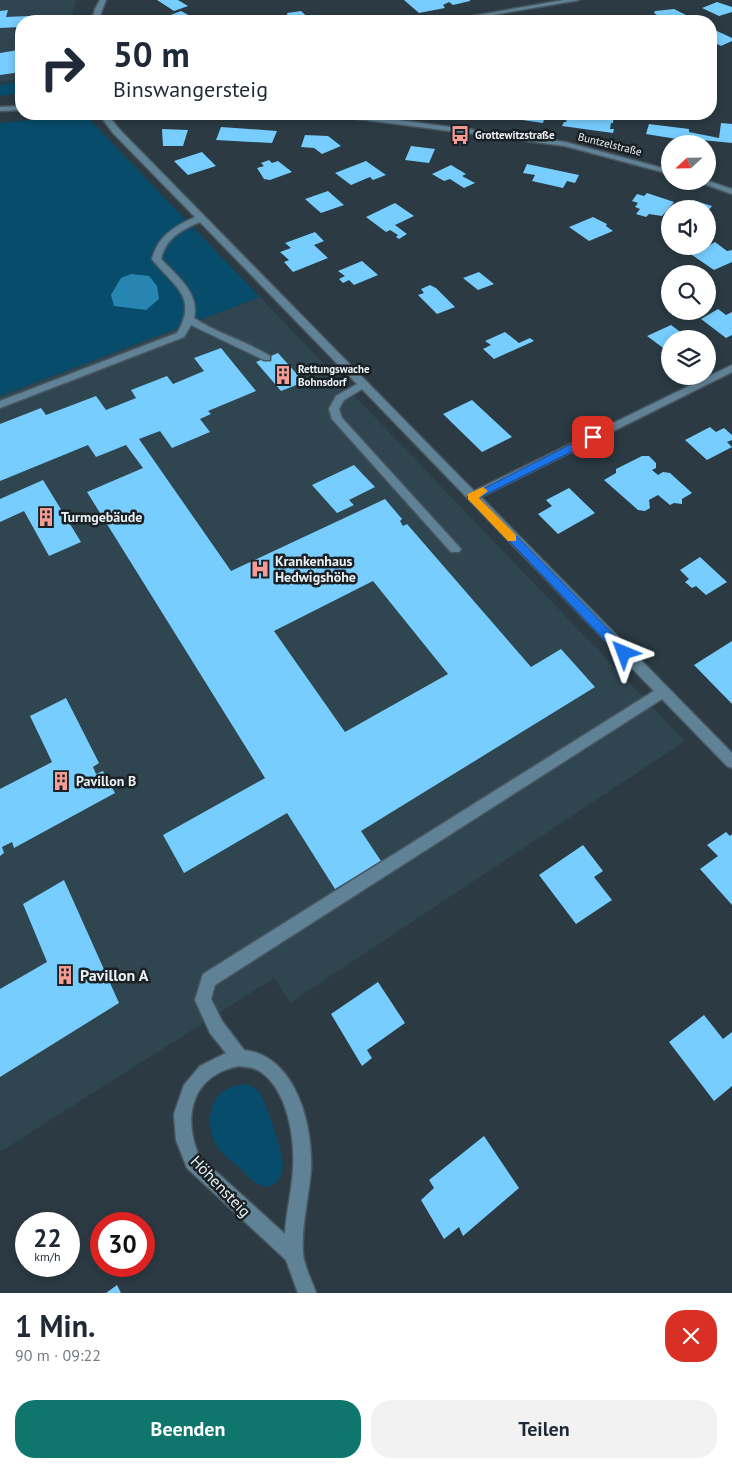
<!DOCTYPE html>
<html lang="de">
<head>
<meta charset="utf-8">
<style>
  :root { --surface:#fff; --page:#f2f2f3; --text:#1f2937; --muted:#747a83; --accent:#0f766e }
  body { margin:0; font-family:"PT Sans",sans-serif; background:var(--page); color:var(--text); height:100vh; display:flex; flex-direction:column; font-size:19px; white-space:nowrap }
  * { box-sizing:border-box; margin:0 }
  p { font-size:16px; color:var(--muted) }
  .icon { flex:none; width:28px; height:28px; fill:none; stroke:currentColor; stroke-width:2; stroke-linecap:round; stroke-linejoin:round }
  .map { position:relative; height:1293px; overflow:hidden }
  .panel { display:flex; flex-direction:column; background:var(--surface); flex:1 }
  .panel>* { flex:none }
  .banner { position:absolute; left:15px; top:15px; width:702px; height:105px; border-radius:20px; box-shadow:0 2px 8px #0003; background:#fff; color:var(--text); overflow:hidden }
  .needle { width:32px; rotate:248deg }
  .fabs { position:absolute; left:661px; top:135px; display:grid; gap:10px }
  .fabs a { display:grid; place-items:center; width:55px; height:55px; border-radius:50%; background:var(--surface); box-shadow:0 2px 8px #0003; font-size:25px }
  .speed { position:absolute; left:15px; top:1212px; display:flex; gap:10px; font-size:25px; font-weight:700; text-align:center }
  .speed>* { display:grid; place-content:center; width:65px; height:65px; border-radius:50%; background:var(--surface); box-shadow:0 2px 8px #0003; line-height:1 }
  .speed small { font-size:12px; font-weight:400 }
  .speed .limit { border:8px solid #d22; background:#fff; color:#111 }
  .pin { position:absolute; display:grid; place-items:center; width:42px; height:42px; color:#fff; margin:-21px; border-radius:10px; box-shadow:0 2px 8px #0006 }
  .me { position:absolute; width:55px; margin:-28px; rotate:316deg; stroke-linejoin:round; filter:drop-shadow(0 0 4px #0008) }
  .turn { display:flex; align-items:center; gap:18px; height:105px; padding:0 15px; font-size:22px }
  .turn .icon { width:65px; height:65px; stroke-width:2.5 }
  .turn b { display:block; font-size:35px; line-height:42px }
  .round { display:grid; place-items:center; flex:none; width:52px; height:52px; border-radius:20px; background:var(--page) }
  .headline { display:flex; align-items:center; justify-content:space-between; height:85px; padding:0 15px }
  h1 { font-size:30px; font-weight:600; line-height:38px }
  .primary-button { display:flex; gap:10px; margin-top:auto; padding:10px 15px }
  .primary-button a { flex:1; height:58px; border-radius:20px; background:var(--accent); color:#fff; font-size:20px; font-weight:600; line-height:58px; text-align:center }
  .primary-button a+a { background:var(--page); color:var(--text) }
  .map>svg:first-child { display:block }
  .built { fill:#2f4550 }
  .green { fill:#074c6a }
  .water { fill:#2785b2 }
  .building { fill:#76cdfe; fill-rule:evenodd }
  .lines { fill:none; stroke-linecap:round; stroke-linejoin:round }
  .minor-casing { stroke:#495760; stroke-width:3 }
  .minor { fill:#608296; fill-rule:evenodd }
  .route { fill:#1a73e8; stroke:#114b97 }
  .slow { fill:#f59e0b }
  .labels { text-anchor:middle; stroke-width:5; stroke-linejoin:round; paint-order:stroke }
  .far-poi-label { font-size:11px; font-weight:bold; fill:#e8f1f6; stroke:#1a2024; text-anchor:start }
  .far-street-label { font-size:11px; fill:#e8f1f6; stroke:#1a2024 }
  .poi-label { font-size:14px; font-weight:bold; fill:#e8f1f6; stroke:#1a2024; text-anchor:start }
  .near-poi-label { font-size:16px; font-weight:bold; fill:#e8f1f6; stroke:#1a2024; text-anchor:start }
  .near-street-label { font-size:16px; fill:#e8f1f6; stroke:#1a2024 }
</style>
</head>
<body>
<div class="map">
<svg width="732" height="1293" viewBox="0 0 732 1293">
  <rect width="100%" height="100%" fill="#2b3a43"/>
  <!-- built -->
  <path class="built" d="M0,0H76L71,21H21V79L0,82Z
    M260,297L685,741L290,1003L274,978L0,1152V396Z"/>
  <!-- green -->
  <path class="green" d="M21,81V93L0,96V85Z
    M74,116L87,117L260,297L0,396V123Z
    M242,1084C249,1085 255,1086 259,1092C266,1102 283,1153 283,1165C283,1176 276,1189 263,1186C253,1184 246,1174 239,1167C230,1160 220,1153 215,1143C207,1129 208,1104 221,1093C227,1088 235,1086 242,1084Z"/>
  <!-- water -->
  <path class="water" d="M131,274L149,276L157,286L159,299L146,310L114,306L111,295L121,278Z"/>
  <!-- building -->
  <path class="building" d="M157,0H178L188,6L174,11Z
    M404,0H470V1L453,5L449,2L443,5L445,8L419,13Z
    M717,2L732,7V12L719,16L702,8Z
    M674,9L688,16L664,20L654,13L655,11Z
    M8,10L6,17L28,16L26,21H21V27L0,28V11Z
    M181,11L192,17L196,21H177L168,16Z
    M301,11L312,21L281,19L288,18L287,13Z
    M624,16L630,21H601V20Z
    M717,31L732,38V41L721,46L711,41V34Z
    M18,50L21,72L0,75V53Z
    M495,114H543L541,119H544L543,123L494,116Z
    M570,114H614L613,123H611L610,129H614L613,133L562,126L564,122H567L566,121Z
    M721,123L732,124V143L702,140L701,143L646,134L649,124L689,129V132L719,138Z
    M221,127L277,131L272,143L216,140Z
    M162,129L188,130L183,146H163Z
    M305,135L328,136L341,146L322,154L314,148L301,147Z
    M411,146L435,149L429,163L405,160Z
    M202,152L216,166L188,175L174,161Z
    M269,160L272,163L278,161L292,172L270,180L264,179L257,168L264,166L261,163Z
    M366,161L386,175L373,180L370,177L351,185L335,173Z
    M527,164L579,175L575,183L567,181L563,188L532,181L535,175L523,173Z
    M451,165L466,174L462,176L475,183L464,188L450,179L444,181L432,174Z
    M328,191L344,205L321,213L305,199Z
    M647,193L674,202L662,216L649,214L646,217L636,214L640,209L635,207L638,203L632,201L637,194L644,196Z
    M693,200L712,206L708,211V209H684Z
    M395,203L414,216L395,225L407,234L399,239L396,237L398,235L390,230L386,232L366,217Z
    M593,217L607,224L606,226L613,231L589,241L569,227Z
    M315,232L324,241L314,245L328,258L293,272L284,262L289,260L280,252L291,248L285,243Z
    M715,242L727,251L732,250V262L714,270L689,253L695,251L688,246H708Z
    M362,261L378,275L354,285L349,280L343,283L339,279L345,276L338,271Z
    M479,272L494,284L478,290L463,278Z
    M430,285L436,288L455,307L437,314L418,295L424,293L421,289Z
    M718,309L726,315L732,312V335L726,338L701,319Z
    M671,325L690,339H670V353L647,336Z
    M505,332L519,343L530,338L534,341L494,359L483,349L491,345L485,341Z
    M221,348L256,391L208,411L211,414L200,419L210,432L172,448L160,431L139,439L231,571L385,499L402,519L400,521L403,526L407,524L531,667L561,649L595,687L361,831L381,861L335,889L287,813L184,873L163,835L265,778L87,492L143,468L126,445L96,457L88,445L0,481V424L41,408L46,415L96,396L106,410L136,398L131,390L167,376L173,384L204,371L194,358ZM373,581L448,674L345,732L274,631Z
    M278,353L304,382L281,391L256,362Z
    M472,400L512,437L482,452L443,414Z
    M710,427L716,432L724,428L732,435V440L727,442L732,447L707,460L685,440Z
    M642,456H649L656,463V468L652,470L658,475L663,472L670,473L692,493L682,499V504L674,503L670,505L658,495L649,500L650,508L645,511L638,510L604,480L616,473V469Z
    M354,465L375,487L349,500L354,505L337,513L312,485Z
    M43,480L81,542L49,556L24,511L0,522V499Z
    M569,488L595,513L558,534L538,514L552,506L546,500Z
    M700,557L727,582L706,595L696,586L692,588L685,582L689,579L680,570Z
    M732,641V704L694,665Z
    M66,698L99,763L93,767L96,774L103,771L115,793L14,848L12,842L2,847L4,853L0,856V789L52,762L30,716Z
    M726,832L730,836L732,834V905L700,869L718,856L707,845Z
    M583,845L603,871L594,877L612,900L576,924L539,875Z
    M64,880L119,1003L0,1077V989L47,962L23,904Z
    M378,982L405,1023L367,1050L372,1058L362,1066L331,1014Z
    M704,1015L723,1039L732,1032V1086L714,1101L669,1042Z
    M484,1136L519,1188L463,1236L459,1227L444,1239L421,1200L434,1188L429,1180Z
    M117,1285L121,1293H106Z"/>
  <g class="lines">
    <!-- minor casing -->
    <g class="minor-casing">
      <path id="minor" d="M100,0H106L98,21H92L95,9Z
        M564,0H579L457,21H444Z
        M21,106V110L0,111V107Z
        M99,114H107L119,129L474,491L732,365V372L481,497L732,753V768L727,766L662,699L215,985L211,999L222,1021L244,1050C296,1056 313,1125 311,1169C309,1197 301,1225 303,1253C304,1267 312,1280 316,1293H298L286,1260L187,1168L176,1140L174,1114L184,1085L200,1066L226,1053L210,1033L195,1000L203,974L654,691L362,389L344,400L339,409L342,418L461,549L459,552H451L332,419L329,409L336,396L357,384L200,222C181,230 166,238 161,259C176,275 200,293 194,318C218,334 246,341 270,356V360H264L191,325L184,337L0,408V401L177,333C199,296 173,286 152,259C158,236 175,226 195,217L113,133ZM239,1066C247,1067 254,1067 261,1072C288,1091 295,1139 293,1169C292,1191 286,1212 285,1234L199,1156C182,1116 192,1075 239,1066Z
        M331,114H352L565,142L670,170V174L565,146L335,116Z
        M696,181H708L732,189V194Z"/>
    </g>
    <!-- minor -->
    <use href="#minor" class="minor"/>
  </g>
  <!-- route -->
  <path class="route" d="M593,433L598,437L597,439L479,498L628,649V656H620L467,497Z"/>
  <!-- slow -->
  <path class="slow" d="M483,487L488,491L479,498L516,535V541H508L468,499V494Z"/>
  <!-- icons -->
  <defs>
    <g id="bus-bare" transform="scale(1.5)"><path d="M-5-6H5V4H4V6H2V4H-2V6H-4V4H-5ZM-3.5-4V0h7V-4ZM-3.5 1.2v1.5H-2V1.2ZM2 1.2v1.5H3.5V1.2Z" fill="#f59c95" stroke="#1a2024" stroke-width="2.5" paint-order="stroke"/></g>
    <g id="building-bare" transform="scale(1.5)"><path d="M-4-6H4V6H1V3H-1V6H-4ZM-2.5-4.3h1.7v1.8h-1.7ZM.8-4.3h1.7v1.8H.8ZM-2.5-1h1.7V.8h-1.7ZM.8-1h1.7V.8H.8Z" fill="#f59c95" stroke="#1a2024" stroke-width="2.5" paint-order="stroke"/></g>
    <g id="hospital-bare" transform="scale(1.5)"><path d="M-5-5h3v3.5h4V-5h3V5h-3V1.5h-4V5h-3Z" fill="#f59c95" stroke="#1a2024" stroke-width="2.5" paint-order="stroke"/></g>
  </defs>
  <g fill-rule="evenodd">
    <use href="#bus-bare" x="460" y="135"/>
    <use href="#building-bare" x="283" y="375"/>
    <use href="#building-bare" x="46" y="517"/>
    <use href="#hospital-bare" x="260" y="569"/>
    <use href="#building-bare" x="61" y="781"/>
    <use href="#building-bare" x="65" y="975"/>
  </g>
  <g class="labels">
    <!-- far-poi labels -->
    <g class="far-poi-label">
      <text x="475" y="139">Grottewitzstraße</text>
      <text x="298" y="373">Rettungswache<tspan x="298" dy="13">Bohnsdorf</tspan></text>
    </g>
    <!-- far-street labels -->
    <g class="far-street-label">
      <text transform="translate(610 144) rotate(14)" y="4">Buntzelstraße</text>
    </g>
    <!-- poi labels -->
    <g class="poi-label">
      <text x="61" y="522">Turmgebäude</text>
      <text x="275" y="566">Krankenhaus<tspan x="275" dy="16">Hedwigshöhe</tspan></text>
      <text x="76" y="786">Pavillon B</text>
    </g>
    <!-- near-poi labels -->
    <g class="near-poi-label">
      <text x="80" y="981">Pavillon A</text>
    </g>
    <!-- near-street labels -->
    <g class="near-street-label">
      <text transform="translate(221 1186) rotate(46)" y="6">Höhensteig</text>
    </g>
  </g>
</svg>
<div class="fabs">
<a><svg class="needle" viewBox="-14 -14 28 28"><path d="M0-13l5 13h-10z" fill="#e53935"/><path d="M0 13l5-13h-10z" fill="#747a83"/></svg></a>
<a><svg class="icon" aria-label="sound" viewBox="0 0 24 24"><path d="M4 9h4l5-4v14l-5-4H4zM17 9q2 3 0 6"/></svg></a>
<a><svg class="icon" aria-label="search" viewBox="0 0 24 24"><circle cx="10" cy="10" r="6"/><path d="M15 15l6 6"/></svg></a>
<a><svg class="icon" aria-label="layers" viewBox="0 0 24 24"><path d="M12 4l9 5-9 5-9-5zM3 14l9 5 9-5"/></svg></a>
</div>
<div class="speed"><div>22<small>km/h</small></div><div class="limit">30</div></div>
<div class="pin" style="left:593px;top:437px;background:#d93025"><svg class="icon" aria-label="arrive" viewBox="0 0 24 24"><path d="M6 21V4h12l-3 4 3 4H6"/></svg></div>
<svg class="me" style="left:624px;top:653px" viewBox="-20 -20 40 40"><path d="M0-17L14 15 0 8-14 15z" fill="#1a73e8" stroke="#fff" stroke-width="4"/></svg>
<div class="banner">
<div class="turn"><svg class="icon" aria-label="right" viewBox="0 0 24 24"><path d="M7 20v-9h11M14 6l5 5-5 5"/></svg><div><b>50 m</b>Binswangersteig</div></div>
</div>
</div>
<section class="panel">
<div class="headline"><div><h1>1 Min.</h1><p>90 m · 09:22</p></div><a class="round" style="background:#d93025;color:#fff"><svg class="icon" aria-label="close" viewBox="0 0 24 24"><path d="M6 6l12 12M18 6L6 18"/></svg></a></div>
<div class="primary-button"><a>Beenden</a><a>Teilen</a></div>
</section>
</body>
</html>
